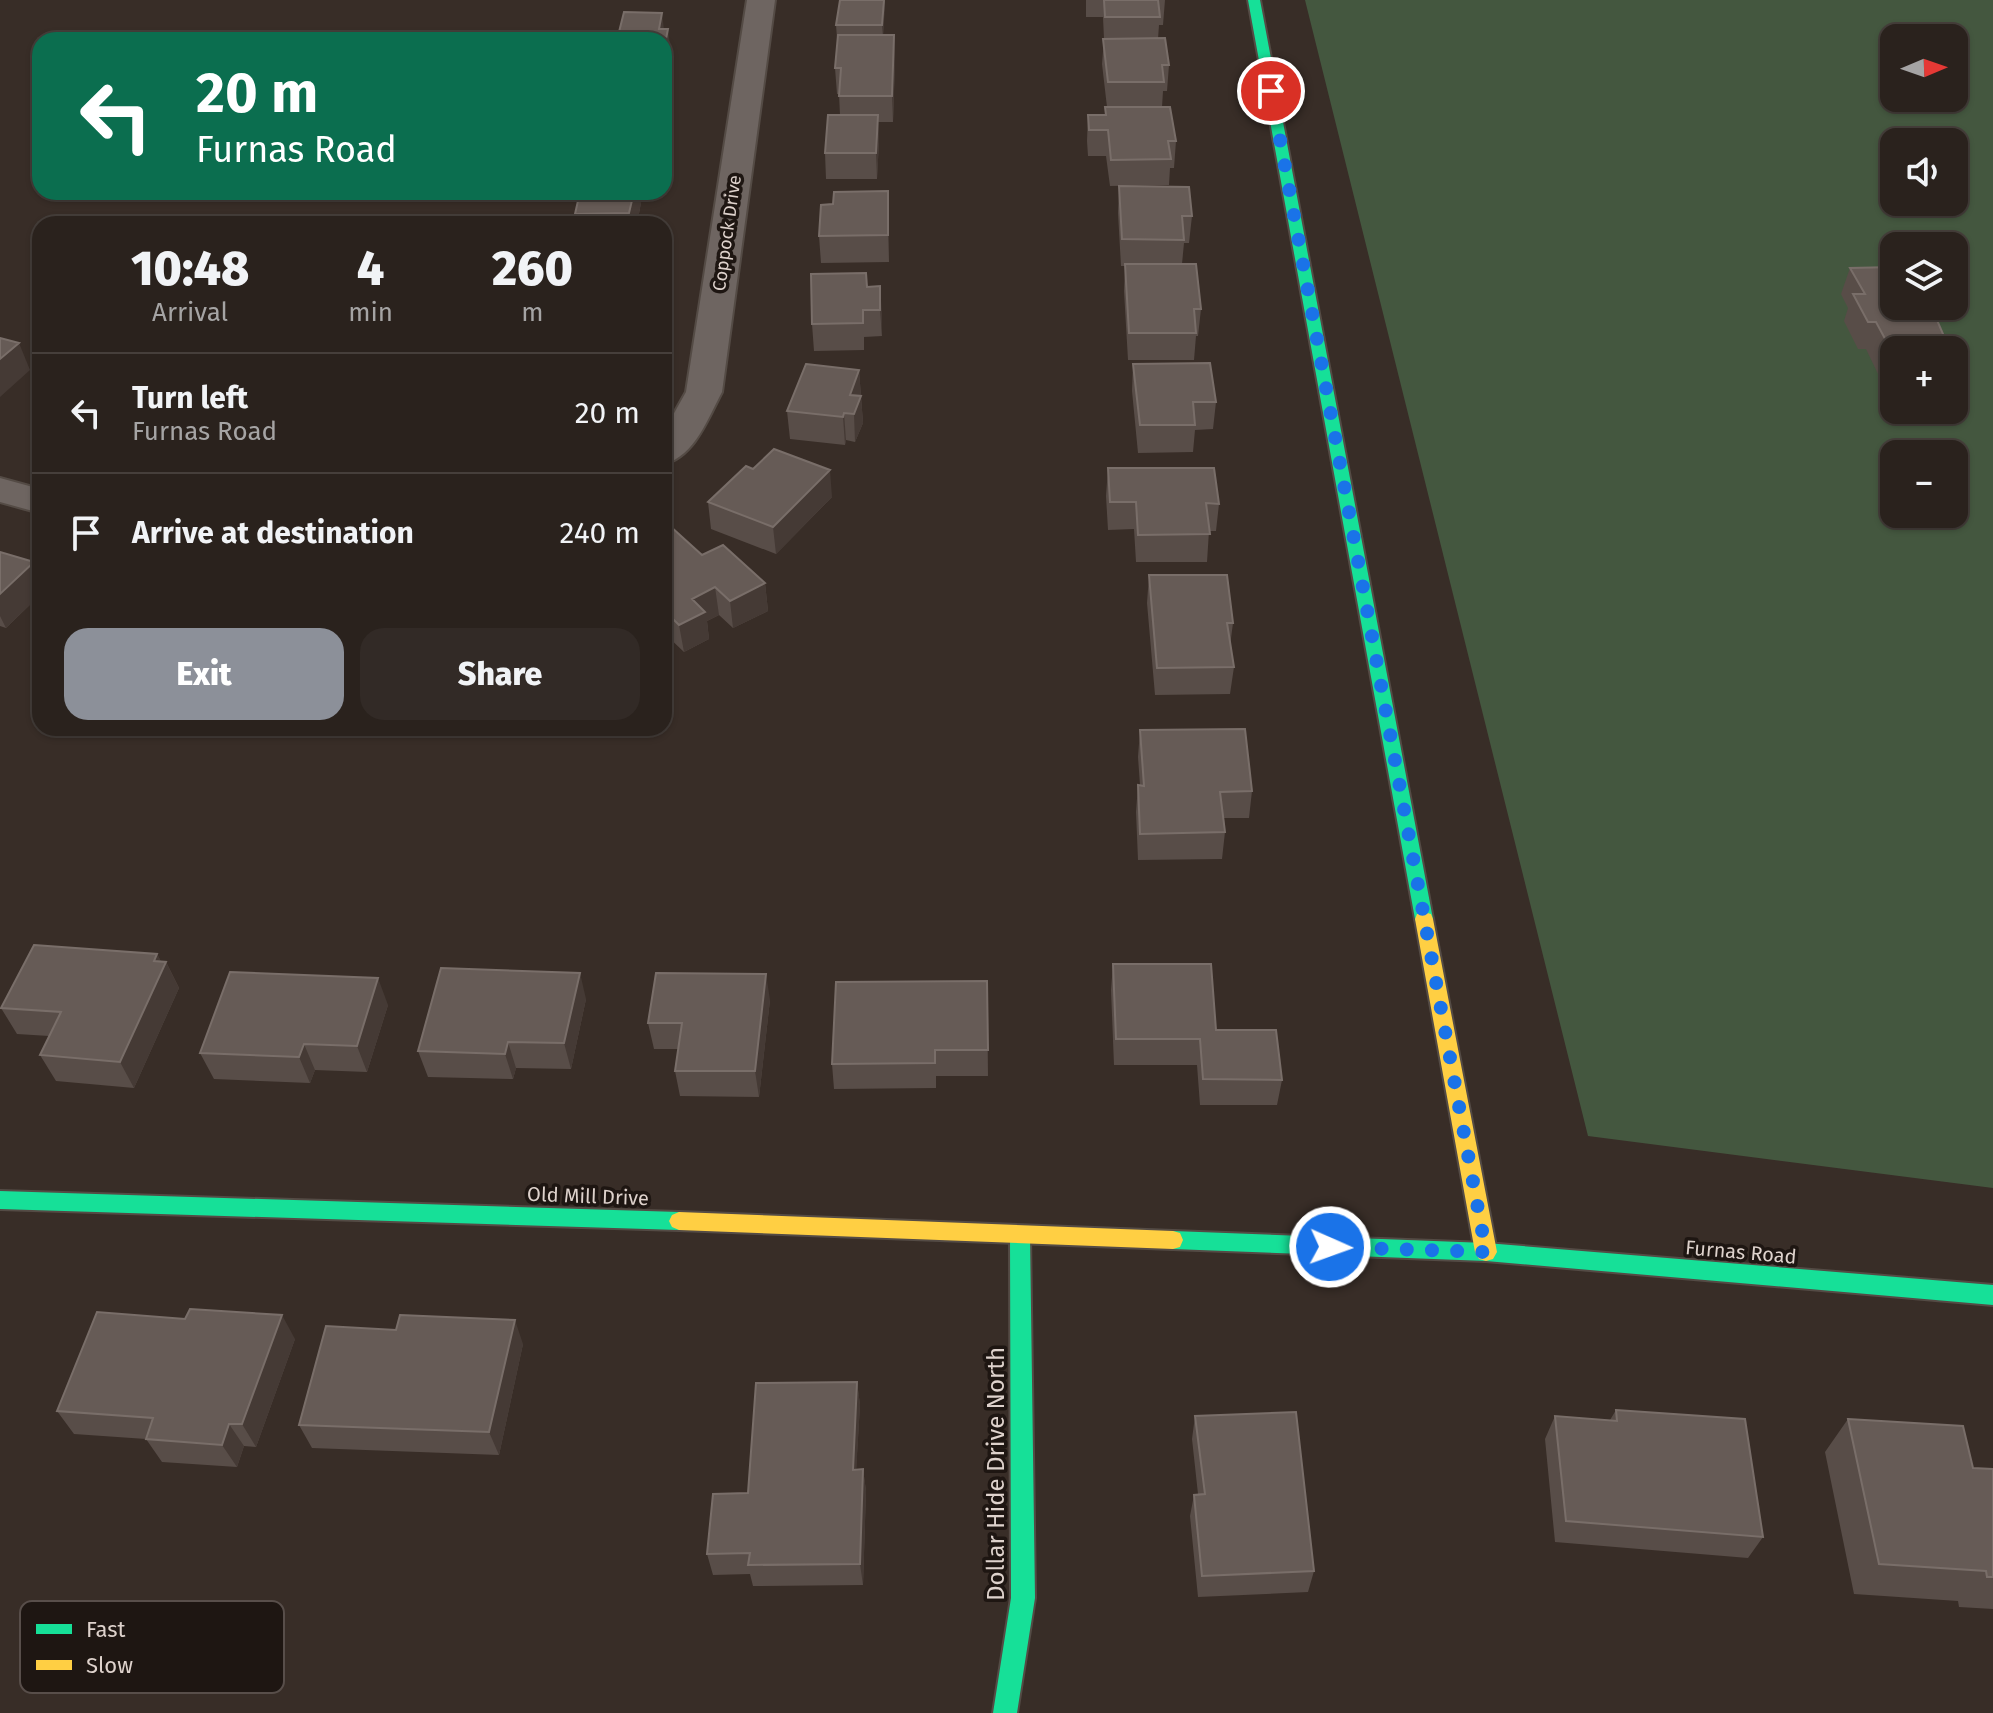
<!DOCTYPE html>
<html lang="en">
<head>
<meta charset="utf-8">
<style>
  :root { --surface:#2a221d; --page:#322a26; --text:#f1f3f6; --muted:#a5a4a4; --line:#463f3b; --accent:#8c9099 }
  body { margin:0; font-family:"Fira Sans",sans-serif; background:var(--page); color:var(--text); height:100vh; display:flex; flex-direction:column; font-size:30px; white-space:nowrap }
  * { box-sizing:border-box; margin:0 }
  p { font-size:26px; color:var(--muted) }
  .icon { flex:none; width:44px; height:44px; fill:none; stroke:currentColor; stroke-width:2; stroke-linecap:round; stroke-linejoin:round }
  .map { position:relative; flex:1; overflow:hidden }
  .panel { position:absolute; left:32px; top:216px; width:640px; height:520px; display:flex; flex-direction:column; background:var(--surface); border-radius:24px; box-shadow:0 2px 6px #0004,0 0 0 2px var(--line) }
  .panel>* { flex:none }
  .guide { position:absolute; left:32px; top:32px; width:640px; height:168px; border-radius:24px; box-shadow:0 2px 6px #0004,0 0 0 2px var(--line); background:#0b6e4f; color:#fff; overflow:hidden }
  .needle { width:52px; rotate:88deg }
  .fabs { position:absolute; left:1880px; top:24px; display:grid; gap:16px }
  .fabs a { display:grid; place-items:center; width:88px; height:88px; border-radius:16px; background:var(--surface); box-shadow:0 2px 6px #0004,0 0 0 2px var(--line); font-size:40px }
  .pin { position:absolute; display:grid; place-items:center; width:68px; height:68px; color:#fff; margin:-34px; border:4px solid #fff; border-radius:50%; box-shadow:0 2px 8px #0007 }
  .me { position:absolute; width:88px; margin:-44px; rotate:92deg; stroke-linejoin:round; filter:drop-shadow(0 0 6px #0008) }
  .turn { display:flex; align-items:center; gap:28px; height:168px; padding:0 32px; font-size:36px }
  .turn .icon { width:104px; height:104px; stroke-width:2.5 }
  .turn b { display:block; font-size:56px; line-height:68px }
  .eta { display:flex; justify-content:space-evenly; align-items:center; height:136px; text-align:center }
  .eta b { font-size:48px; font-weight:800; line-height:56px }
  .cta { display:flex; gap:16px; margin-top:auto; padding:16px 32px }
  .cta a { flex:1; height:92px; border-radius:24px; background:var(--accent); color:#fff; font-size:32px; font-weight:800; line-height:92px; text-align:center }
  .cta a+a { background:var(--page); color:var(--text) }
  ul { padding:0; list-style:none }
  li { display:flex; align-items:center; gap:24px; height:120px; padding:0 32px; border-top:2px solid var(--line) }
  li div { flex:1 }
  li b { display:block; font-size:30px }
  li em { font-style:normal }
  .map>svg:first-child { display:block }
  .forest { fill:#44573f; fill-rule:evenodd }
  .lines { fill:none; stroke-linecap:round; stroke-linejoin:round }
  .street-casing { stroke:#544b45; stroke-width:4 }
  .fast-casing { stroke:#544b45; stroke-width:4 }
  .slow-casing { stroke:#544b45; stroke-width:4 }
  .street { fill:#6e6561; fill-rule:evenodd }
  .fast { fill:#16e098; fill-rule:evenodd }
  .slow { fill:#ffcf43; fill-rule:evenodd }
  .wall { fill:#584d48 }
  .shaded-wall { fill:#453a35 }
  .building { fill:#665b56; stroke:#796e69; stroke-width:2 }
  .route { stroke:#1a73e8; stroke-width:14; stroke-dasharray:0 25.2 }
  .labels { text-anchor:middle; stroke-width:7; stroke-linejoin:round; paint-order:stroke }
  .far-street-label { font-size:18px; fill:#ded2cc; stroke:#1e1612 }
  .street-label { font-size:20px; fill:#ded2cc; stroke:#1e1612 }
  .near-street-label { font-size:24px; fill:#ded2cc; stroke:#1e1612 }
  .key { fill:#1e1612; stroke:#584e4a; stroke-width:2 }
  .key-label { font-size:22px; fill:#ded2cc }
</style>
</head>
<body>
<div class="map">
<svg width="1993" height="1713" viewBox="0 0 1993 1713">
  <rect width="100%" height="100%" fill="#382d27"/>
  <!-- forest -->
  <path class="forest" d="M1305,0H1993V1188L1588,1136ZM1894,38H1954V98H1894ZM1894,142H1954V202H1894ZM1894,246H1954V306H1894ZM1894,350H1954V410H1894ZM1894,454H1954V514H1894Z"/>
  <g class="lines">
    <!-- street casing -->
    <g class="street-casing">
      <path id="street" d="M747,0H775L722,392C708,418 695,456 664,464V431L686,392Z
        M0,478L40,489V513L0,502Z"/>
    </g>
    <!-- fast casing -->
    <g class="fast-casing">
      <path id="fast" d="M1248,0H1260L1433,919L1431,924H1417L1415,919Z
        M0,1191L679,1212L686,1215L689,1221L686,1227L679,1230L0,1209Z
        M1020,1226L1027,1229L1030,1235L1035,1598L1017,1713H993L1011,1598L1010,1235L1013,1229Z
        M1173,1231L1486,1243L1993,1285V1305L1486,1261L1173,1249L1166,1247L1163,1240L1166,1233Z"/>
    </g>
    <!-- slow casing -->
    <g class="slow-casing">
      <path id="slow" d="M1424,912L1431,914L1433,919L1497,1252L1493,1259L1486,1261L1479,1259L1475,1252L1415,919L1417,914Z
        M679,1212L1173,1231L1180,1233L1183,1240L1180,1247L1173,1249L679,1230L672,1227L669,1221L672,1215Z"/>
    </g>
    <!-- street -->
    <use href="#street" class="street"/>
    <!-- fast -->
    <use href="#fast" class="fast"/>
    <!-- slow -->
    <use href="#slow" class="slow"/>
  </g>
  <!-- wall -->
  <path class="wall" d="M840,0H885L883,35H894L895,61L893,122H878L879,141L877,179H826L825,153L840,115L839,94H837L835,68L838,38H837L836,25Z
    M1086,0H1165L1163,25H1159L1158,39L1169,65L1167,91H1163L1162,107L1176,141L1174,168H1170L1169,185L1110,186L1106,156H1088L1087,141L1088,115H1105V107H1107L1102,64L1104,39L1103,17H1086Z
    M1119,186L1192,216L1189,243H1184L1182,264L1201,309L1198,336H1196L1194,360H1128L1124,291L1125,266H1121L1118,213Z
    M643,192L637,224H577L575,214Z
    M889,218V262L821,263L819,236Z
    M1850,268L1949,348L1948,350H1894V375L1879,376L1866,349H1858L1844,321L1848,308L1841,294Z
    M880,286L882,336L864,337V350L814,351L812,324L867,287Z
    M1133,364L1216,402L1213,429L1195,430L1193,452L1138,453L1132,391Z
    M859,370L863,423L855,442L846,440L845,445L790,439L787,411Z
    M1108,468L1219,504L1216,531H1209L1207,562H1136L1134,529L1108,530L1106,496Z
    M832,497L776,554L711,529L708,502Z
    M664,528L702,555L765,583L768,611L733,628L719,615L707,621L709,639L684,652L664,633Z
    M0,552L40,575V595L6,628L0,626Z
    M1149,575L1233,623L1230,646L1234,667L1230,694L1155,695L1147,603Z
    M1140,730L1252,791L1249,818H1224L1225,832L1222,859L1138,860L1136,812L1138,785H1140L1138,757Z
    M157,954L161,962H166L179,988L134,1088L56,1081L40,1055L49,1036L17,1034L1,1008Z
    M1113,964L1216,1030L1282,1080L1277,1105H1200L1197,1065H1114L1111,990Z
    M987,981L988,1076H936V1088L834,1089L832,1064Z
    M586,999L571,1069L516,1068L513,1079L428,1077L418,1051Z
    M770,1000L759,1097L680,1096L675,1071L678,1049H654L648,1023Z
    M388,1005L367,1072L315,1070L310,1083L214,1079L200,1053Z
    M295,1339L256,1447L244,1446L237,1467L162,1462L146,1439L74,1434L57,1411Z
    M523,1344L499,1455L312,1448L299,1425Z
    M857,1382L860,1405L856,1470L863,1469L866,1491L863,1585L753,1586L750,1574L713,1575L707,1554L748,1493Z
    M1616,1410L1763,1537L1748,1558L1555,1542L1545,1439L1555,1416L1610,1420Z
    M1195,1416L1314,1571L1308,1592L1198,1597L1190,1516L1194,1495L1198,1494L1192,1439Z
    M1848,1419L1973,1468L1993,1469V1609L1959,1607L1958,1601L1854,1594L1825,1452Z"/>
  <!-- shaded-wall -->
  <path class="shaded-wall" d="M884,0L885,6L883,38L882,25Z
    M662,13L665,38L659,29Z
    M668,29L671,54L665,87L664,49Z
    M894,35L895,61L893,122L892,96Z
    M878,115L879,141L877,179L876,153Z
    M888,191L889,218V262L888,235Z
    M634,192H643L637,224H631L629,213Z
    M880,286L882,313V336L880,310Z
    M19,343L30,370L0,397V359Z
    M859,370L863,423L855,442L854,414L850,395Z
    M844,413L846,440L845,445L843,417Z
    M830,470L832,497L776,554L773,527Z
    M34,562L40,575V595L6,628L0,616V594Z
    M765,583L768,611L733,628L730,601Z
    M715,587L719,615L707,621L709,639L684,652L679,625L692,599Z
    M157,954L164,967L166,962L179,988L134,1088L120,1062Z
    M580,973L586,999L571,1069L564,1043Z
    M766,974L770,1000L759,1097L755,1071Z
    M378,978L388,1005L367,1072L357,1046Z
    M508,1042L516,1068L513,1079L505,1054Z
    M304,1044L315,1070L310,1083L299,1057Z
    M282,1315L295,1339L256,1447L242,1424Z
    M515,1320L523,1344L499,1455L489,1432Z
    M857,1382L860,1405L855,1492L853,1470Z
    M229,1424L244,1446L237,1467L222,1445Z
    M863,1469L866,1491L863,1585L860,1564Z"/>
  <!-- building -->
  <path class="building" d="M840,0H884L882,25H836Z
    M1104,0H1158L1160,17H1105Z
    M624,12L662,13L659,29H668L664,49V40H617Z
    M838,35H894L892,96H839L841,68H835Z
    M1165,38L1169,65H1162L1164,82H1108L1103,39Z
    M1105,107H1170L1176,141H1168L1171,159L1111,160L1108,130H1089L1088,115H1106Z
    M828,115H878L876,153H825Z
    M1119,186L1189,187L1192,216H1182L1184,240L1122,239Z
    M888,191V235L819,236L821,205L833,204L834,192Z
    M580,192H634L629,213L575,214Z
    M1125,264H1196L1201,309H1194L1196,333H1129Z
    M1894,267V306H1931L1949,348H1890L1876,322H1868L1853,294H1865L1850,268Z
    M866,273L867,287L880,286V310H863V323L812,324L811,274Z
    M0,338L19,343L0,359Z
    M1210,363L1216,402H1193L1195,425H1140L1133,364Z
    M806,364L859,370L850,395L861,396L854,414L844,413L843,417L787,411Z
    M774,449L830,470L773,527L708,502L746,466L753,469Z
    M1108,468H1214L1219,504L1206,503L1210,534L1138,535L1136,502H1110Z
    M670,526L702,555L723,545L765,583L730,601L715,587L692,599L705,612L679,625L664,610V528Z
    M0,552L34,562L0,594Z
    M1149,575H1227L1233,623H1227L1234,667L1157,668Z
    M1245,729L1252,791L1220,792L1225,832L1140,834L1138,785L1144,786L1140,730Z
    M34,945L157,954L154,961L166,962L120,1062L40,1055L61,1012L1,1008Z
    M1113,964H1211L1216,1030H1276L1282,1080L1203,1079L1200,1039H1116Z
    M441,968L580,973L564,1043L508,1042L505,1054L418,1051Z
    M230,972L378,978L357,1046L304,1044L299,1057L200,1053Z
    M656,973L766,974L755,1071H675L682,1023H648Z
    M987,981L988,1050H935V1063L832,1064L836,982Z
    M190,1309L282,1315L242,1424H229L222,1445L146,1439L153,1418L57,1411L97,1312L185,1319Z
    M400,1315L515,1320L489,1432L299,1425L326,1326L396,1330Z
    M857,1382L853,1470L863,1469L860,1564L748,1565L750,1553L707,1554L713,1494L748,1493L756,1383Z
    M1616,1410L1745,1419L1763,1537L1566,1521L1555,1416L1617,1421Z
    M1296,1412L1314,1571L1202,1576L1194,1495L1205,1494L1195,1416Z
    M1848,1419L1963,1426L1973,1468L1993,1469V1577H1987L1986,1571L1879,1564Z"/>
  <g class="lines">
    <!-- route -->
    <path class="route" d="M1271,91L1486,1252L1330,1247"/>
  </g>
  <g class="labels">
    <!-- far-street labels -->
    <g class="far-street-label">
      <text transform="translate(727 233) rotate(-82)" y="6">Coppock Drive</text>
    </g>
    <!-- street labels -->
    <g class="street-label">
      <text transform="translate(588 1196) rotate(2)" y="7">Old Mill Drive</text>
      <text transform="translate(1741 1252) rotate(5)" y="7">Furnas Road</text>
    </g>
    <!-- near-street labels -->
    <g class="near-street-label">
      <text transform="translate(996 1474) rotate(-90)" y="8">Dollar Hide Drive North</text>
    </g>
  </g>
  <!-- legend -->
  <rect x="20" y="1601" width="264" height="92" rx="12" class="key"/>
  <rect x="36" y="1624" width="36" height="10" fill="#16e098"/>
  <rect x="36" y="1660" width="36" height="10" fill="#ffcf43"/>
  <g class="key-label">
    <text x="86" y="1637">Fast</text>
    <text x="86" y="1673">Slow</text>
  </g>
</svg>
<div class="fabs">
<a><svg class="needle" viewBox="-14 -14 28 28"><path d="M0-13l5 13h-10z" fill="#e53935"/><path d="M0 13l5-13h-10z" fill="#a5a4a4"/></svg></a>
<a><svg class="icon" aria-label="sound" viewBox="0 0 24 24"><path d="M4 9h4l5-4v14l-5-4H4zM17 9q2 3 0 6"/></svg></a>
<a><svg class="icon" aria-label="layers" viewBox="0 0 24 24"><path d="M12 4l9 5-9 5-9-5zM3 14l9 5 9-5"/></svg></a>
<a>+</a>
<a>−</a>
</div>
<div class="pin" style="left:1271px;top:91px;background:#d93025"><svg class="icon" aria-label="arrive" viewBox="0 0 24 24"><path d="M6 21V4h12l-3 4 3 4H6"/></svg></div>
<svg class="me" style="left:1330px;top:1247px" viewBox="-20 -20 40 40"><circle r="17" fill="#1a73e8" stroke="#fff" stroke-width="3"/><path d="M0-11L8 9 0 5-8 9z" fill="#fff"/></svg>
<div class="guide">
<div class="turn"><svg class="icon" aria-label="left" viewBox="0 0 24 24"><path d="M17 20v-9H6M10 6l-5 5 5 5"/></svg><div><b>20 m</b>Furnas Road</div></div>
</div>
<section class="panel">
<div class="eta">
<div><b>10:48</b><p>Arrival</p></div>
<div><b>4</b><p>min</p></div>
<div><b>260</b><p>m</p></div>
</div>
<ul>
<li><svg class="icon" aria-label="left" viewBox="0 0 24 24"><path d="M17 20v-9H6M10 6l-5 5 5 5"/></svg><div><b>Turn left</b><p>Furnas Road</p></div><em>20 m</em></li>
<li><svg class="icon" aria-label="arrive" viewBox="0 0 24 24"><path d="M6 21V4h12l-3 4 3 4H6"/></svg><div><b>Arrive at destination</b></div><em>240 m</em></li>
</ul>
<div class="cta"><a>Exit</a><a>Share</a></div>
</section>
</div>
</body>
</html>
